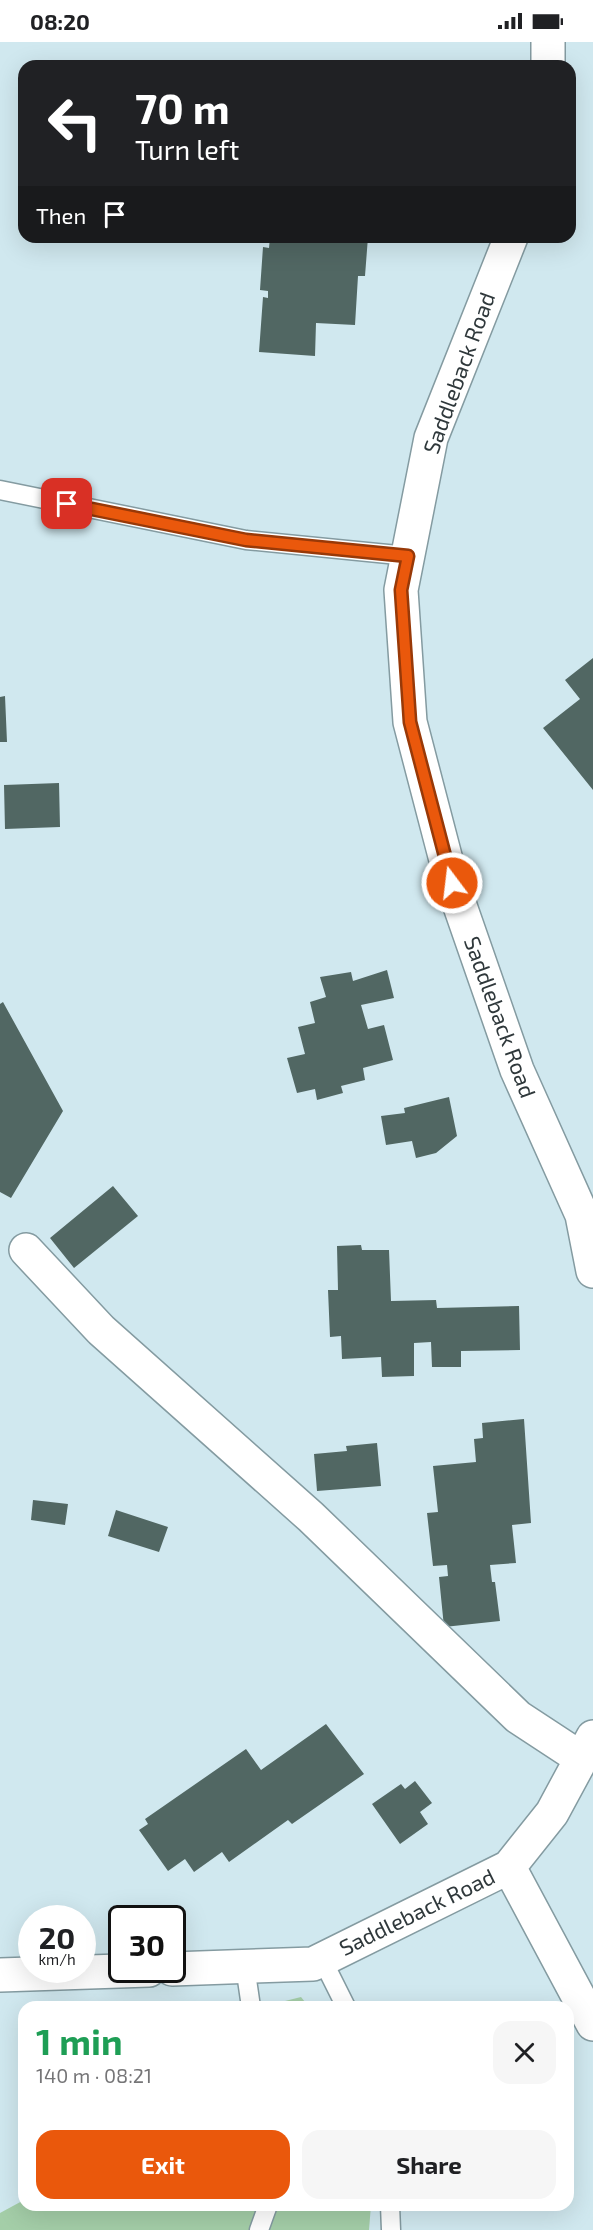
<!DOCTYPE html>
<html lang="en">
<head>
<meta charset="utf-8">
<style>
  :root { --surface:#fff; --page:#f6f6f6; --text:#202124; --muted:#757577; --accent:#ea580c }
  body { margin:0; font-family:"Exo 2",sans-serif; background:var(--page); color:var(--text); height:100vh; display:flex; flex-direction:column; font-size:22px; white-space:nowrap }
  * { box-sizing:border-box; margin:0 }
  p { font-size:20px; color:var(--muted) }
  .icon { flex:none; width:33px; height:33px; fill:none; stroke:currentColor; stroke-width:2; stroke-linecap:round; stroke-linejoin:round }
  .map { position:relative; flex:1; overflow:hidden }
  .panel { position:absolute; left:18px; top:1959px; width:556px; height:210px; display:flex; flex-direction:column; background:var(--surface); border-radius:18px; box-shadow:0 6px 24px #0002 }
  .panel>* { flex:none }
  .guide { position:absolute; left:18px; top:18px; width:558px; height:183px; border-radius:18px; box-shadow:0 6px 24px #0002; background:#202124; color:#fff; overflow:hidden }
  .speed { position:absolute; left:18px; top:1863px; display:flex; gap:12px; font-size:30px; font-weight:700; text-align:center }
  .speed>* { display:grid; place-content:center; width:78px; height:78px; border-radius:50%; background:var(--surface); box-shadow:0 6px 24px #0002; line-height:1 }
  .speed small { font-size:15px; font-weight:400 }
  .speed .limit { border:3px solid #111; border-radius:9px; background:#fff; color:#111 }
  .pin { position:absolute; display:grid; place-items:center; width:51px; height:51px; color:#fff; margin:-26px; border-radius:12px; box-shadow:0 3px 9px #0006 }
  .me { position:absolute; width:66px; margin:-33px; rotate:345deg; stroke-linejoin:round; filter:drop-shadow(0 0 4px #0008) }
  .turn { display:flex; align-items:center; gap:21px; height:126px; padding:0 18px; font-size:27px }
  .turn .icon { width:78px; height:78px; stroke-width:2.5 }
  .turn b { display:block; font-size:42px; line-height:51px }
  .then { display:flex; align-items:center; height:57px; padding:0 18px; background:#0003; gap:12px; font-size:22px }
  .round { display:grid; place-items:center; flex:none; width:63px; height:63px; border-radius:18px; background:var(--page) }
  .headline { display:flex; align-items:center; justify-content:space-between; height:102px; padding:0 18px }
  h1 { font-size:36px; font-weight:700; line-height:45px; color:#1e9e55 }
  .primary-button { display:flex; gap:12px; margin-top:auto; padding:12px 18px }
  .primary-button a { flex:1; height:69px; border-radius:18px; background:var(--accent); color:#fff; font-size:24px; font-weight:700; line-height:69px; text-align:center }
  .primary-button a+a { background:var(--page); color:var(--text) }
  .status { display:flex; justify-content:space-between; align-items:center; height:42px; padding:0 30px; background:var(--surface); direction:ltr }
  .status svg { height:16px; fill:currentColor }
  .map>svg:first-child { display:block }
  .green { fill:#a4cea8 }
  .building { fill:#516763 }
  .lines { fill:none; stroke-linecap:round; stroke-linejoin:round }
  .service-casing { stroke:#849ba1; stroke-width:21 }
  .minor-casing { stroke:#849ba1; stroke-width:36 }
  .service { stroke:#fff; stroke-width:18 }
  .minor { stroke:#fff; stroke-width:33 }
  .route-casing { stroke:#983908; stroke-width:15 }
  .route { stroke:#ea580c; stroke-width:10 }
  .labels { text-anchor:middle; stroke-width:6; stroke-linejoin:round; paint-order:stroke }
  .street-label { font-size:22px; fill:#2f383b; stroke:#fff }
</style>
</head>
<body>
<div class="status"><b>08:20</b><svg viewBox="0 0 49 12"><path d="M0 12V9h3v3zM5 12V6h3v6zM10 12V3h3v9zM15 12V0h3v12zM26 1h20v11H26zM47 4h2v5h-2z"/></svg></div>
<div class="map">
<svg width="593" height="2188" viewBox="0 0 593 2188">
  <rect width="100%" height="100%" fill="#d0e8ef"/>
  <!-- green -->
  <path class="green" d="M301,1955L309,1965H261Z
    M24,2158V2163H371L369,2188H0V2171Z"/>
  <!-- building -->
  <path class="building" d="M270,195H368L365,234H358L355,283L316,281L315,314L259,310L263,255L268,256V249L260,248L263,205L269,206Z
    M593,616V748L543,686L580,657L565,638Z
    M5,654L7,700H0V655Z
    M59,741L60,785L5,787L4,743Z
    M387,928L394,956L361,963L368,987L384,983L393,1018L363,1026L365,1038L341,1044L343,1051L317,1058L315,1047L297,1051L287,1016L305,1012L298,985L315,981L310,960L326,955L320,935L351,930L353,939Z
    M3,960L63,1069L11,1156L0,1150V962Z
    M449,1055L457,1094L436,1111L416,1116L412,1099L386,1103L381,1074L405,1071L404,1066Z
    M113,1144L138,1174L74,1226L50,1196Z
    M361,1203L362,1208H389L391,1259L436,1258L437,1266L519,1264L520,1308L461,1309V1325H432L431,1300L414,1301V1334L382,1335L381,1315L342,1317L341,1294L330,1295L328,1248H338L337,1204Z
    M524,1377L531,1481L512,1483L516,1521L490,1523L492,1540H495L500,1579L444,1585L439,1535L448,1534L447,1523L433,1524L427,1471L438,1470L433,1424L476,1420L474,1397L483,1396L482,1381Z
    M377,1401L381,1444L317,1449L314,1412L347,1409L346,1404Z
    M33,1458L68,1462L65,1483L31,1478Z
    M116,1468L168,1485L159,1510L108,1494Z
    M326,1682L364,1732L292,1782L288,1778L229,1820L222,1810L194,1830L185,1817L168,1829L139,1788L148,1782L145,1777L246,1707L261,1728Z
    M415,1739L432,1761L420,1770L428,1782L400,1802L372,1762L401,1742L405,1747Z"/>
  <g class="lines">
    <!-- service casing -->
    <g class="service-casing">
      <path id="service" d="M0,448L246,498L408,514
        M322,1917L346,1965
        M245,1924L251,1965
        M390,2163L391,2188
        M259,2188L268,2163"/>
    </g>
    <!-- minor casing -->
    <g class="minor-casing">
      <path id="minor" d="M548,0V24
        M511,195L431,396L401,548L410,680L452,841L517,1028L582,1173L593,1229
        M26,1208L101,1288L311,1475L518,1675L582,1717
        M509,1825L593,1982
        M172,1927L313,1922L509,1825L552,1771L593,1695
        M0,1933L149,1928"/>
    </g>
    <!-- service -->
    <use href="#service" class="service"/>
    <!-- minor -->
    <use href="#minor" class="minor"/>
  </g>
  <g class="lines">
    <!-- route casing -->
    <g class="route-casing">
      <path id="route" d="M67,462L246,498L408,514L401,548L410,680L452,841"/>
    </g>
    <!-- route -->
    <use href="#route" class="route"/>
  </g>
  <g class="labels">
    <!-- street labels -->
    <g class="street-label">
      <text transform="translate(459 331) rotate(-70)" y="8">Saddleback Road</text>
      <text transform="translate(500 975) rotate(70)" y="8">Saddleback Road</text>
      <text transform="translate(417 1870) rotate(-26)" y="8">Saddleback Road</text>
    </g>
  </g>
</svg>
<div class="speed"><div>20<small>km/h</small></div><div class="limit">30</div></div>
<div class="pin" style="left:67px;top:462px;background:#d93025"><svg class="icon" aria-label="arrive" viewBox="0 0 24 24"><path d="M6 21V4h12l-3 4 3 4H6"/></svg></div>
<svg class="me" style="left:452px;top:841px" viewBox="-20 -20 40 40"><circle r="17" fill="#ea580c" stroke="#fff" stroke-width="3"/><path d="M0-11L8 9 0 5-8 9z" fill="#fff"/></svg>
<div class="guide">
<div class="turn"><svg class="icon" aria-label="left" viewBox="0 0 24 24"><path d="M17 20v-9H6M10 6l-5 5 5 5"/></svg><div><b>70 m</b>Turn left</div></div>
<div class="then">Then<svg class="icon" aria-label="arrive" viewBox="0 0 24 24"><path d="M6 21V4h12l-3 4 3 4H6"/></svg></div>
</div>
<section class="panel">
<div class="headline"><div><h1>1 min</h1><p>140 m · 08:21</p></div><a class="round"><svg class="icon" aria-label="close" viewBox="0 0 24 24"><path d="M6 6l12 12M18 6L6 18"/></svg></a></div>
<div class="primary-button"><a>Exit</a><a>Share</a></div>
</section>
</div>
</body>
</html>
